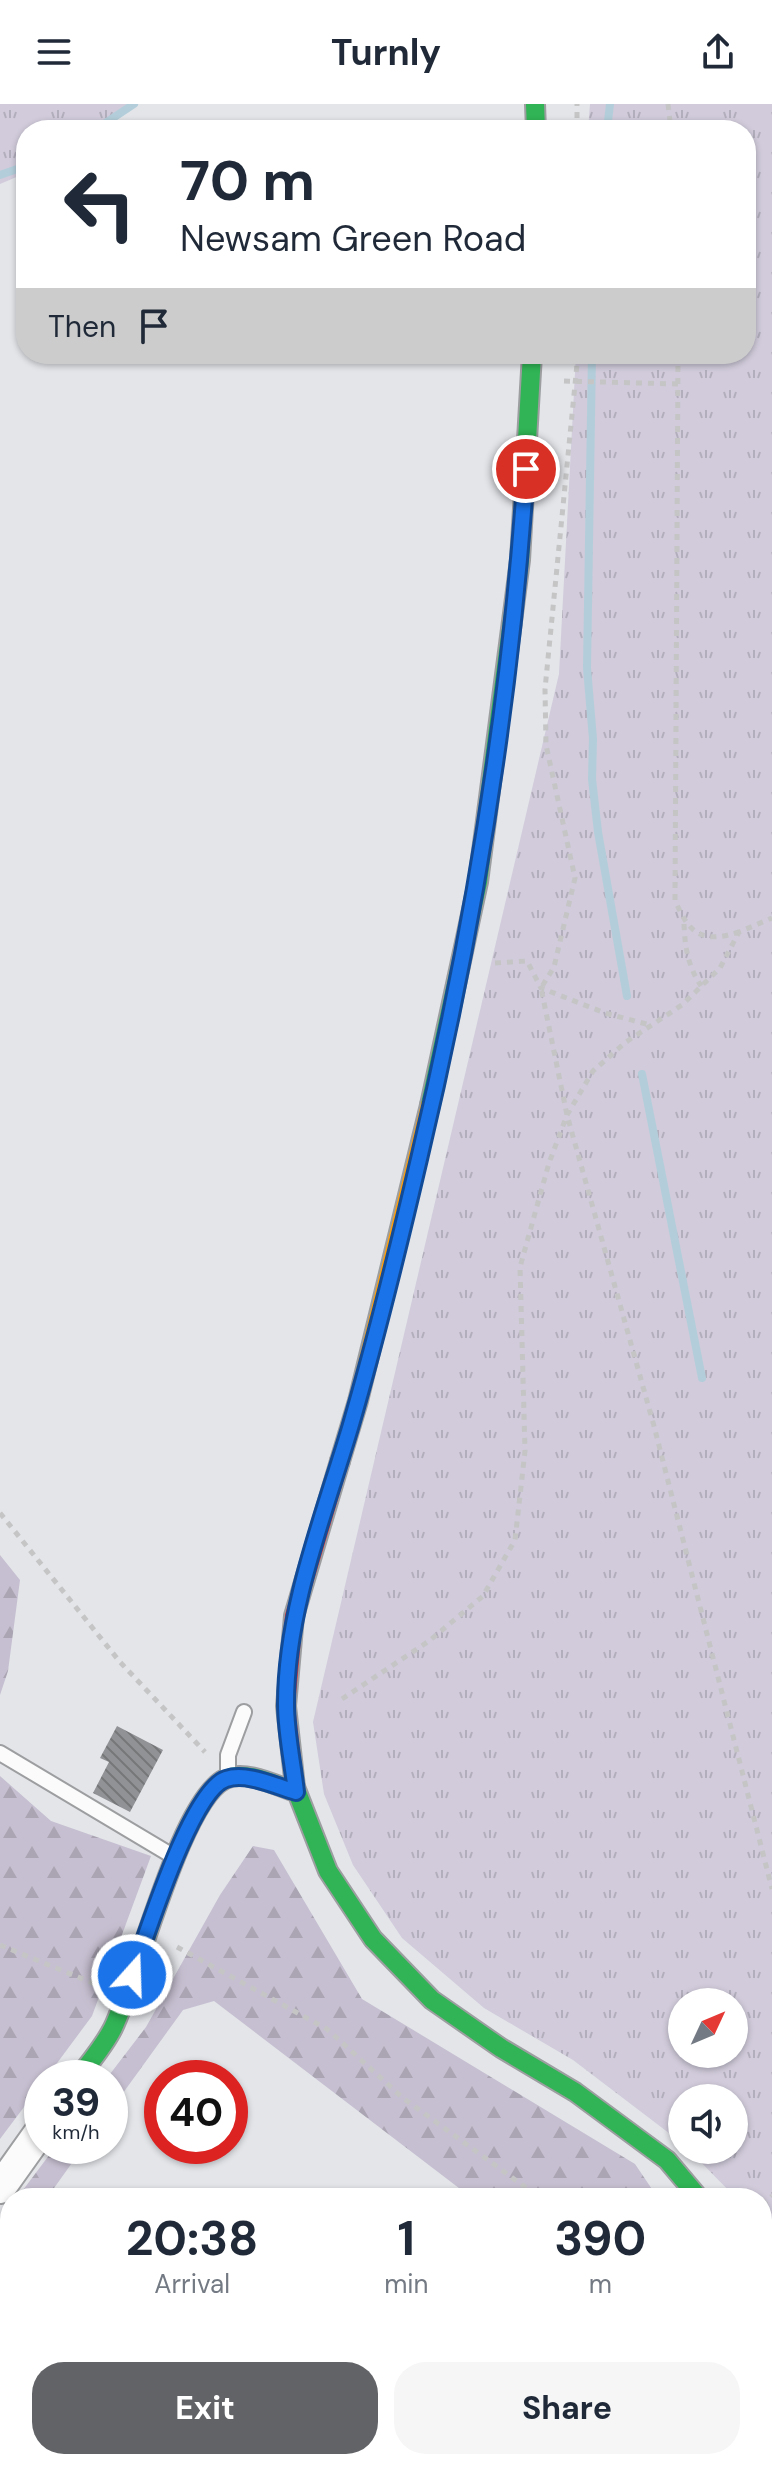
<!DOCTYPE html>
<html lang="en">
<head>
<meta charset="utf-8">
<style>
  :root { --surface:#fff; --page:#f6f6f7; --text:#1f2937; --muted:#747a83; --accent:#626366 }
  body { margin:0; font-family:"DM Sans",sans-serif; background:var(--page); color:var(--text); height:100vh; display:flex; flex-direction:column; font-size:30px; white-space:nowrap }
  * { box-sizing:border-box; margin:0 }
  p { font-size:26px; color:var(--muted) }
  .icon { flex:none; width:44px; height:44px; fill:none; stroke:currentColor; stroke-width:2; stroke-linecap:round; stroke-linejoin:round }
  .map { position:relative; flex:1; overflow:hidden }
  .sheet { position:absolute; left:0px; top:2084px; width:772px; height:282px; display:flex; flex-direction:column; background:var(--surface); border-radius:32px 32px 0 0; box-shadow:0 2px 6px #0004 }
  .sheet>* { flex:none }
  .top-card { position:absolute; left:16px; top:16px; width:740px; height:244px; border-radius:32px; box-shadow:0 2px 6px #0004; background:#fff; color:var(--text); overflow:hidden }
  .needle { width:52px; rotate:46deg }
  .buttons { position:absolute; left:668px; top:1884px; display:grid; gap:16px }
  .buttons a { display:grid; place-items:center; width:80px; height:80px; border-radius:50%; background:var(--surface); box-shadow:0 2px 6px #0004; font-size:40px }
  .speed { position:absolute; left:24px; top:1956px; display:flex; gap:16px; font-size:40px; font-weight:700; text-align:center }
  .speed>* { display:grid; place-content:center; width:104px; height:104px; border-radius:50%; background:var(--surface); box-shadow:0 2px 6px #0004; line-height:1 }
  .speed small { font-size:20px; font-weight:400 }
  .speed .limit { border:12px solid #d22; background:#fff; color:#111 }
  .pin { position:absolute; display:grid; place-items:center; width:68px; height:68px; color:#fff; margin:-34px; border:4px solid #fff; border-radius:50%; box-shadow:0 2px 8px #0007 }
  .me { position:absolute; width:88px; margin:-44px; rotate:20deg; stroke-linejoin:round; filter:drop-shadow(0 0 6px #0008) }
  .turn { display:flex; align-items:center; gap:28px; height:168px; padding:0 32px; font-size:36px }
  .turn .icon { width:104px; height:104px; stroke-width:2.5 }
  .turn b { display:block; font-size:56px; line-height:68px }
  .then { display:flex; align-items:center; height:76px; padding:0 32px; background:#0003; gap:16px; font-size:30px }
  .eta { display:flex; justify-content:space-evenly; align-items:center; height:136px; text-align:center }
  .eta b { font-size:48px; font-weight:700; line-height:56px }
  .action { display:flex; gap:16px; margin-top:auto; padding:16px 32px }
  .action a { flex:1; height:92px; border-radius:32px; background:var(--accent); color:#fff; font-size:32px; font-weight:700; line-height:92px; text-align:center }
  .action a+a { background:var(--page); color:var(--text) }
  header { display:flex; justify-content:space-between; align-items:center; height:104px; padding:0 32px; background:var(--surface); font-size:36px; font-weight:700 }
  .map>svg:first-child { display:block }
  .grass { fill:url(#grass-tufts); fill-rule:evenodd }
  .forest { fill:url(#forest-firs) }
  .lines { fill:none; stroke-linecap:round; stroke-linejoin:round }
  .stream { stroke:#b3ceda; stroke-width:8 }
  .building { fill:url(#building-back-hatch) }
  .lane-casing { stroke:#9c9ea0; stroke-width:18 }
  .street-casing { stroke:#9c9ea0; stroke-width:34 }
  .fast-casing { stroke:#9c9ea0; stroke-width:22 }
  .slow-casing { stroke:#9c9ea0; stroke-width:22 }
  .jam-casing { stroke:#9c9ea0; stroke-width:22 }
  .path { stroke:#c5c5c6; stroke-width:5; stroke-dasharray:6 6; stroke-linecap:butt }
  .lane { stroke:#fbfbfc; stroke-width:14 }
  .street { stroke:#fbfbfc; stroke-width:30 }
  .fast { stroke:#30b455; stroke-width:18 }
  .slow { stroke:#ff9f0a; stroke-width:18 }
  .jam { stroke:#e5322d; stroke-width:18 }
  .route-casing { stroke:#114b97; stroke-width:20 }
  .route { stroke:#1a73e8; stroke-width:14 }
</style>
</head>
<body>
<header><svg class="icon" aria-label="menu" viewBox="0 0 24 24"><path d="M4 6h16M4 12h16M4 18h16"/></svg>Turnly<svg class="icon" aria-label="share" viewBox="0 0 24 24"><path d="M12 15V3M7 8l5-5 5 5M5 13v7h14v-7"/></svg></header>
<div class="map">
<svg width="772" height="2365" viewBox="0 0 772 2365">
  <defs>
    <pattern id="grass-tufts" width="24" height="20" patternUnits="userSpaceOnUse" patternTransform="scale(2)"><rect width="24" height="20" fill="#d1cbdb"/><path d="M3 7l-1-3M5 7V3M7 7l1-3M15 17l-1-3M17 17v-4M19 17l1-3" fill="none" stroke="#b3aebc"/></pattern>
    <pattern id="forest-firs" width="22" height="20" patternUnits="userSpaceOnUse" patternTransform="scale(2)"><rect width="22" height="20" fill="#c6bfd1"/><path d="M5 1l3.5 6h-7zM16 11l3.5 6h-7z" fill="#aaa4b3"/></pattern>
    <pattern id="building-back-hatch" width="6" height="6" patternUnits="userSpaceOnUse" patternTransform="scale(2)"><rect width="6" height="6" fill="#909295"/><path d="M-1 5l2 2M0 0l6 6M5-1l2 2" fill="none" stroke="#757779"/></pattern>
  </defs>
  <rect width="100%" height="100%" fill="#e3e5e9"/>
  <!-- grass -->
  <path class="grass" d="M0,0H128L99,26H26V69L0,80Z
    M590,0H772V2119L765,2124L762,2121V2094H736L689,2046H734V1994H682V2039L573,1956L484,1904L402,1834L353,1761L324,1690L313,1618L559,570L576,250H746V26H588ZM682,1898H734V1950H682Z"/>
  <!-- forest -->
  <path class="forest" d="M0,1451L20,1476L8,1567L0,1591Z
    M0,1672L51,1717L151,1752L92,1912L46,1974H42V1979L0,2035Z
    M253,1742L274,1746L362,1895L635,2060L658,2094H472L214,1897L183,1906L110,2007V1974H107L146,1923L220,1791Z
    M56,2042H84L47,2094H17Z
    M10,2104V2145L0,2159V2117Z"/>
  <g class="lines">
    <!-- stream -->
    <path class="stream" d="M95,26L134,0
      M607,26L610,0
      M0,71L26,62
      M592,250L587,564L593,635L592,675L598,728L627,892
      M642,970L702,1274"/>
  </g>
  <!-- building -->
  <path class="building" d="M117,1622L163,1646L130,1708L93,1689L109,1658L100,1654Z"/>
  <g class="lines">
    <!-- lane casing -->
    <g class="lane-casing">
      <path id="lane" d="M0,1649L171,1751
        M228,1670V1651L244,1608"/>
    </g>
    <!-- street casing -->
    <g class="street-casing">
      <path id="street" d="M0,2084L42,2025"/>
    </g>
    <!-- fast casing -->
    <g class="fast-casing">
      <path id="fast" d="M535,0L536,26
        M430,1001L478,778L520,456L532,250
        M295,1683L328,1767L373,1835L432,1896L501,1944L575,1988L667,2056L699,2094
        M78,1974C90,1958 104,1942 113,1924C138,1873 180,1697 225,1675C246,1665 277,1682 296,1688
        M762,2164L772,2170
        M539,2365L551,2356"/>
    </g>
    <!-- slow casing -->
    <g class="slow-casing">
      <path id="slow" d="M340,1357L358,1297L430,1001"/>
    </g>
    <!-- jam casing -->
    <g class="jam-casing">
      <path id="jam" d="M295,1683L286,1602L294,1512L340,1357
        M762,2204L772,2197"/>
    </g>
    <!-- path -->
    <path class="path" d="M668,0L671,26
      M577,26V0
      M578,250L545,585L546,641L575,774L554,863L541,884L567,1011L654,1322L772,1785
      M678,250L675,796C689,830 702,840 739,828
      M564,277L678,280
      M684,820C685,844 688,862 701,882
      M495,859L527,857L541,884L605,909L650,921
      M0,1409L120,1558L205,1648
      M342,1595L429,1537L483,1492L515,1436L525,1347L520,1163L549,1059L567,1011L593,967L626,938L682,901L720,864L739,828L772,814
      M0,1841L95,1880
      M177,1843L327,1925L403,1994L540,2094
      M762,2101L772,2092"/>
    <!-- lane -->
    <use href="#lane" class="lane"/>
    <!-- street -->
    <use href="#street" class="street"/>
    <!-- fast -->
    <use href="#fast" class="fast"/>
    <!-- slow -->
    <use href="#slow" class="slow"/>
    <!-- jam -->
    <use href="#jam" class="jam"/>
  </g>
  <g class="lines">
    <!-- route casing -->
    <g class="route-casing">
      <path id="route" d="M132,1871C146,1834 191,1686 226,1675C247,1668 275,1682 296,1688C293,1660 286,1629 286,1600C286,1506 323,1414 350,1324C376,1235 398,1145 419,1055C473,828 511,597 526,365"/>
    </g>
    <!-- route -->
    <use href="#route" class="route"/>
  </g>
</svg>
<div class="buttons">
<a><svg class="needle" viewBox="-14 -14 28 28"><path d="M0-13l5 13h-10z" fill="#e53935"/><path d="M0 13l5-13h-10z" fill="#747a83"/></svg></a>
<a><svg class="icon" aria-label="sound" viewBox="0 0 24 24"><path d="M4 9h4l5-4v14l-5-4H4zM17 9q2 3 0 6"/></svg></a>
</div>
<div class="speed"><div>39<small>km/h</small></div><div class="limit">40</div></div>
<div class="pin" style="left:526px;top:365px;background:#d93025"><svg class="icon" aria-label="arrive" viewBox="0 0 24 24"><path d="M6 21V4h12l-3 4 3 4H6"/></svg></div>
<svg class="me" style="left:132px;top:1871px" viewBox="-20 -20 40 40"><circle r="17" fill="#1a73e8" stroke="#fff" stroke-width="3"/><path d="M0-11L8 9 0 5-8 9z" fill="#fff"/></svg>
<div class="top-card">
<div class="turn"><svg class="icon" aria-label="left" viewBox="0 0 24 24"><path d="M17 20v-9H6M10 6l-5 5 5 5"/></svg><div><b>70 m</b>Newsam Green Road</div></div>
<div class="then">Then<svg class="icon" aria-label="arrive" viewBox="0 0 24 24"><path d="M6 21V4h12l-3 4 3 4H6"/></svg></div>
</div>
<section class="sheet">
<div class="eta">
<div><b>20:38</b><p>Arrival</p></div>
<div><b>1</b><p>min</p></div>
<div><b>390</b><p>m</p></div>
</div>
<div class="action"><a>Exit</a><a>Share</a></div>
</section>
</div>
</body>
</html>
